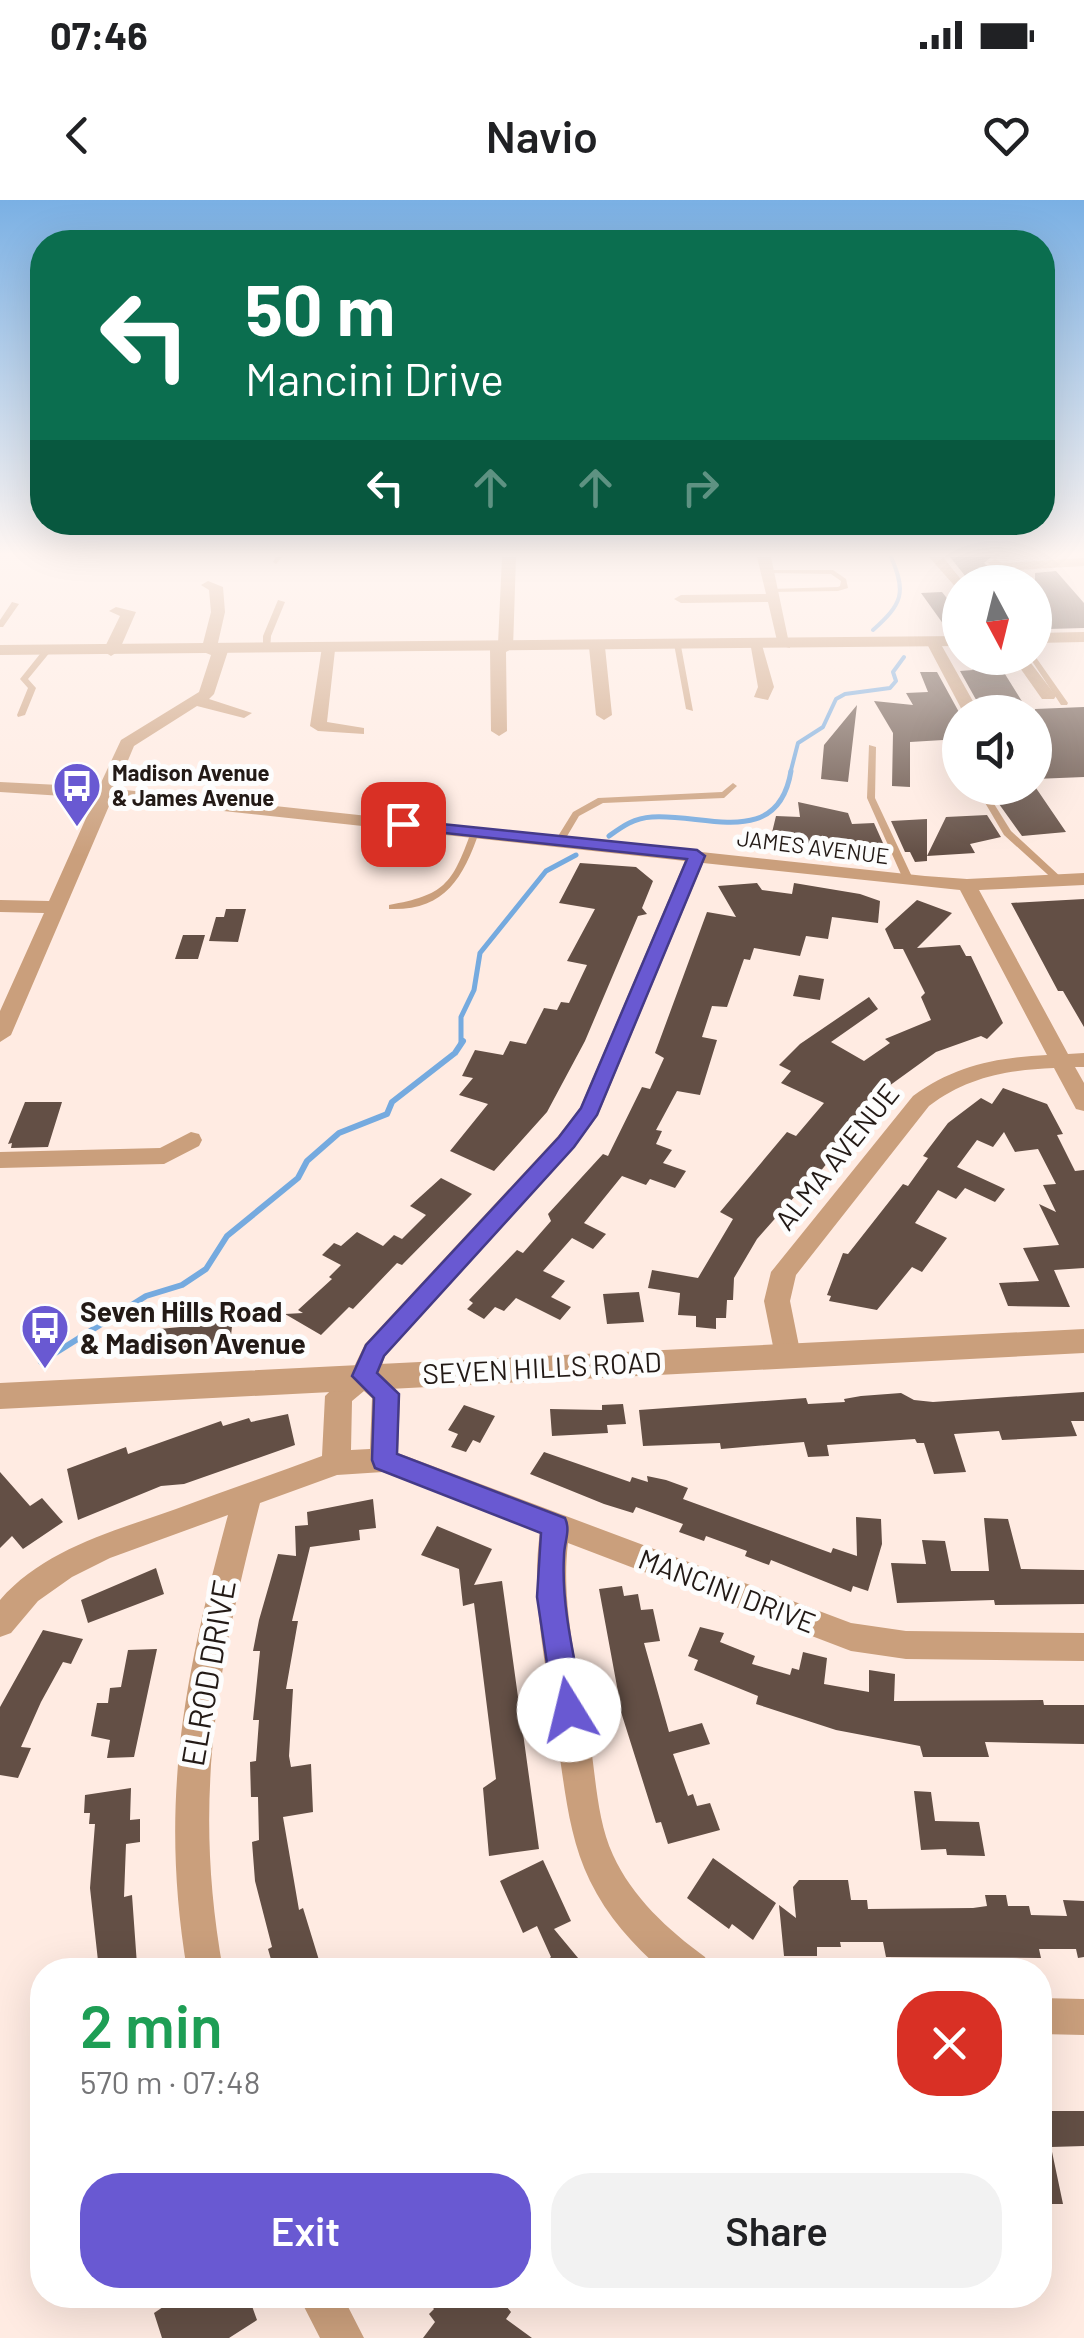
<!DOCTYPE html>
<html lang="en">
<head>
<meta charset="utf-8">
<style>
  :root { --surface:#fff; --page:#f2f2f2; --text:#202124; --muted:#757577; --accent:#6959d2 }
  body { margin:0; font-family:Barlow,sans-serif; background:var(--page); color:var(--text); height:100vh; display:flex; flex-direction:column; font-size:38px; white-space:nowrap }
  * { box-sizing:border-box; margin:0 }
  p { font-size:32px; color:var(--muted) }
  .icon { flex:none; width:55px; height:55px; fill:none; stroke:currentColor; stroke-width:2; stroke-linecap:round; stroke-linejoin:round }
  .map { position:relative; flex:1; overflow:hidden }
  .side { position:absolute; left:30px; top:1758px; width:1022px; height:350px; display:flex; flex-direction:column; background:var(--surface); border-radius:40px; box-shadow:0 10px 40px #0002 }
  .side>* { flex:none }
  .top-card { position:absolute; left:30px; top:30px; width:1025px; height:305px; border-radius:40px; box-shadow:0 10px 40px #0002; background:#0b6e4f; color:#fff; overflow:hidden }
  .needle { width:65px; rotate:173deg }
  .controls { position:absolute; left:942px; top:365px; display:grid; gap:20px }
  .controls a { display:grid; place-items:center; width:110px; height:110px; border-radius:50%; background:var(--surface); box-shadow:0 10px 40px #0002; font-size:50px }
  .pin { position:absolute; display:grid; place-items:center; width:85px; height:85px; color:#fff; margin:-42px; border-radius:20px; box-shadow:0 5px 15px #0006 }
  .me { position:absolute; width:110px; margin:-55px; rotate:351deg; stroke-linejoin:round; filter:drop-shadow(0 0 8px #0008) }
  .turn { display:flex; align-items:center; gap:35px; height:210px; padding:0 50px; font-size:45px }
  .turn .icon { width:130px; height:130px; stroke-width:2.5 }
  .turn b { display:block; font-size:70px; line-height:85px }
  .lanes { display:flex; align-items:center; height:95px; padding:0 50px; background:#0003; justify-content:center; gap:50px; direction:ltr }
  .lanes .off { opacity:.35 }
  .round { display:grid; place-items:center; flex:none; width:105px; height:105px; border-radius:40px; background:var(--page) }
  .head { display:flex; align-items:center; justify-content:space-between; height:170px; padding:0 50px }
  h1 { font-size:60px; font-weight:600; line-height:75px; color:#1e9e55 }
  .action { display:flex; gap:20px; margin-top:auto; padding:20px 50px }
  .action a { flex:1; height:115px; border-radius:40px; background:var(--accent); color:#fff; font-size:40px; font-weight:600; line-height:115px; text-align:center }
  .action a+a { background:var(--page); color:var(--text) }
  .status { display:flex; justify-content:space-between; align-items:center; height:70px; padding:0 50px; background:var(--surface); direction:ltr }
  .status svg { height:28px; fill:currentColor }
  header { display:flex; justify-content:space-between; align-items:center; height:130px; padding:0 50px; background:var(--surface); font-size:45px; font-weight:600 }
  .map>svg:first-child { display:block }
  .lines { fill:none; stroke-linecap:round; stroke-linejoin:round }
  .stream-far2 { stroke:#75aadf; stroke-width:4 }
  .stream-far1 { stroke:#75aadf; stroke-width:5 }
  .stream { stroke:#75aadf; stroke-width:6 }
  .building { fill:#634f45 }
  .service { fill:#ca9f7c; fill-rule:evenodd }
  .minor { fill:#ca9f7c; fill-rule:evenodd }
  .tertiary { fill:#ca9f7c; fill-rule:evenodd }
  .route { fill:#6959d2; stroke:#443a88; stroke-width:2.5 }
  .labels { text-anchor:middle; stroke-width:10; stroke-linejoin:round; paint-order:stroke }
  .far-poi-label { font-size:22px; font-weight:bold; fill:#231a16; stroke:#fdfdfd; text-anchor:start }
  .far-street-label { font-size:22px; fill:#231a16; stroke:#fdfdfd }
  .street-label { font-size:28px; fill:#231a16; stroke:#fdfdfd }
  .poi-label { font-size:28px; font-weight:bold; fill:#231a16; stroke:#fdfdfd; text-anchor:start }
  .near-street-label { font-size:32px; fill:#231a16; stroke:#fdfdfd }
</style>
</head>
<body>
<div class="status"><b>07:46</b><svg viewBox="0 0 49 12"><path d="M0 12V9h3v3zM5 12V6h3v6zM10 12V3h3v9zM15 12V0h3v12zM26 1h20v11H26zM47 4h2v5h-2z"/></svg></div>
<header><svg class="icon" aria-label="back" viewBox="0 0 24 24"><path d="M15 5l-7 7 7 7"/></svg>Navio<svg class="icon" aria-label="heart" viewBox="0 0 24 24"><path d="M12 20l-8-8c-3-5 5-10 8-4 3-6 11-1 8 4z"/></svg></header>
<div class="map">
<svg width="1084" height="2138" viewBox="0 0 1084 2138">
  <rect width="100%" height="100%" fill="#ffebe2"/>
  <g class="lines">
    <!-- stream-far2 -->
    <path class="stream-far2" d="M873,430C902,404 907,393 891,357
      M790,574L798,543L823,527L836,499L845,494L890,488L896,481L893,472L904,457"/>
    <!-- stream-far1 -->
    <path class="stream-far1" d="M609,636C623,626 634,618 652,617C704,613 778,650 791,571
      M461,843V817L474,790L480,753L546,671L576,655"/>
    <!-- stream -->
    <path class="stream" d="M41,1162L146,1096L182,1085L206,1069L227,1036L298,978L307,961L339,933L387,914L392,902L455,853L463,841"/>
  </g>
  <!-- building -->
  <path class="building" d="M950,357H991L984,363L996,374L1025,373L1033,382H970Z
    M1056,371L1084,403V428L1048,429L1035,414V373Z
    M942,392L960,415V425H944L921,393Z
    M964,458H995L1028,511L990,512L986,505H979L960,471L973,470Z
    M920,472H937L960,514V539L910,542V587L892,586L893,533L874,501L913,505L906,493L928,492Z
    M857,505L848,582L821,579L824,545Z
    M1084,507V577L1035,579V509Z
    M988,588H1036L1066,632L1022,636L994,597L988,595Z
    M798,602L848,613L852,624L874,623L887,652L826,655L824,650L768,649L776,616L800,617Z
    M987,615L1001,637L970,644L975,653L927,656L946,617Z
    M927,619V661L915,662L910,652H905L891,621Z
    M580,663L636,667L653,681L642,708L647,714L638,716L585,841L547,912L494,971L450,951L488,904L459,895L473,878L462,876L475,850L503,855L510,841L526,844L544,808L557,810L561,802L569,803L587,765L567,761L595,709L559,703Z
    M757,683L762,690L792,694L794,683L860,694L880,701L878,723L832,717L828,739L806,736L800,756L754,748L750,760L744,759L727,807L712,806L702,837L717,840L700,895L677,891L656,930L662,931L656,944L672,950L663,963L686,971L675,988L650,979L646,985L622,976L584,1023L606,1034L593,1049L572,1038L543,1071L565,1081L551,1097L571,1107L560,1120L516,1098L504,1111L495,1107L484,1119L467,1109L473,1103L469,1100L489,1079L517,1050L523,1053L551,1021L548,1014L603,954L608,956L642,887L650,889L664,858L655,853L707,712L736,717L718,686Z
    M1084,699V827L1063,791H1058L1011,703Z
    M917,700L952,713L917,748L960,745L966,756H971L1003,823L987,839L981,836L936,852L871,899L878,902L799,997L796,995L757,1039L734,1078L733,1100H727L726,1118H716V1129L696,1127V1116L678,1115L680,1093L648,1088L652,1070L698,1078L733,1019L720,1012L787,932L796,936L824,903L781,883L791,871L779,865L800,844L869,797L878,809L831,842L864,861L890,843L885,839L931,820L921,797L925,793L903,749H894L885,729Z
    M226,709H246L238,742L209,741L216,717H224Z
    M183,735H205L198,759H175Z
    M799,775L824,779L820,800L793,796Z
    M1003,888L1047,904L1063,934L1057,935L1075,971L1084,970V1068L1054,1070L1070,1107L1008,1106L999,1083L1039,1081L1023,1048L1059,1045L1039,1004L1056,1012L1043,985L1056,984L1038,949L1015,952L1004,932L993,947L977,940L957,967L1005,989L995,1002L965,988L956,999L938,990L915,1023L947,1038L922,1072L912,1067L877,1110L829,1101L831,1096L827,1095L843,1053L848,1054L903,984L908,986L928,958L923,956L948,923L981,898L992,904Z
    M25,902H62L48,947L11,948L12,943L8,944Z
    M441,978L472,994L402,1065L397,1063L353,1109L349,1107L321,1135L285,1114L303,1113L298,1110L332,1079L329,1077L341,1065L322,1055L334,1043L341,1046L357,1032L383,1046L394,1035L402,1039L426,1015L410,1006Z
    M639,1092L644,1122L607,1124L603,1094Z
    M233,1117L230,1145L145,1150L148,1130L213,1124V1118Z
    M1084,1192V1221H1071L1077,1236L1002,1240L999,1231L954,1234L966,1272L934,1274L924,1243H917L915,1239L827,1245L829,1256L808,1257L804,1242L721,1249L720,1243L643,1246L639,1210L806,1198L808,1204L845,1202L844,1199L861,1196L901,1193L914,1200L933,1202Z
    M623,1204L626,1224L607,1225L608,1233L552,1236L550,1209L602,1210V1205Z
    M464,1205L495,1216L480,1243L473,1240L466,1252L451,1247L458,1234L448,1230Z
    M288,1214L295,1245L184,1284L161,1286L78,1320L67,1269L126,1247L128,1254L221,1221L223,1226L249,1218L251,1222Z
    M544,1252L630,1282L632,1277L648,1282L647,1276L666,1280L688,1288L683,1299L831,1353L833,1348L857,1356L856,1317L881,1319L882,1344L868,1391L853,1386L851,1392L771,1360L769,1365L745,1356L747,1351L706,1336L704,1341L679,1332L683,1324L636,1307L633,1313L604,1304L530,1274Z
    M0,1272L30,1306L42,1298L63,1322L23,1349L12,1336L0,1348Z
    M373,1299L376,1328L359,1330L360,1340L310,1347L292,1421H298L286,1489H293L289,1556L291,1567L311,1564L313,1612L283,1617L299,1710L303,1708L322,1770H274L268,1749L272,1747L255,1681L252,1642L259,1640L258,1597H251L250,1562L256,1561L259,1520H253L260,1451H253L259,1420L278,1354L296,1356L295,1326L308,1325L307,1312Z
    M984,1318L1008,1319L1021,1369L1084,1370V1404L995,1405L994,1400L897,1403L891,1363L926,1364L922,1340L945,1341L951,1371H989Z
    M437,1326L492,1349L474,1385L502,1381L539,1649L489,1656L483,1588L496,1579L474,1403L463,1406L459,1369L421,1355Z
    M156,1368L164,1394L88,1423L81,1400Z
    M622,1386L624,1396L638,1394L641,1410L653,1409L660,1441L644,1443L669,1532L702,1523L710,1544L673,1554L688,1596L693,1594L697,1606L710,1603L720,1630L668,1644L661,1622L656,1623L615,1493L618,1492L599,1389Z
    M700,1427L724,1433L720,1442L755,1456L752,1464L790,1475L792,1468L799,1470L803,1452L827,1458L824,1484L869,1492V1470L895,1474L894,1501L1043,1500L1044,1505H1084V1544L985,1542L989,1557H923L920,1546L836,1530L756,1504L758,1496L694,1470L698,1460L688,1456Z
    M43,1430L83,1439L71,1464L63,1462L41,1502L21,1547L31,1548L18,1578L0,1575V1507Z
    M157,1449L134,1557L107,1558L110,1540L91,1536L97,1503H108L110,1488L121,1487L128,1450Z
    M131,1588L130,1620L140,1619V1642L126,1644L124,1697L132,1695L137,1765L99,1770L90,1688L95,1624H89L90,1613H84L85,1595Z
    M914,1591L931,1592L935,1621L979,1622L985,1656L947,1655L946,1649L921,1650Z
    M713,1658L776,1703L753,1740L732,1724L729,1729L687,1698Z
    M543,1660L571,1721L554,1729L588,1770H536L551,1757L537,1726L523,1733L500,1681Z
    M799,1680H848L851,1700H867L868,1709L973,1708L987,1706L985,1695H1006L1008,1706H1029L1031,1715L1067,1716L1063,1700L1084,1701V1757L1078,1758L1076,1749H1039L1041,1758L886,1757L883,1742H840L841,1747H817V1756H784L779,1705L796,1718L793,1687Z
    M1040,1911H1084V1946L1051,1947L1063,2004H1040Z
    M181,2095H248L257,2120L229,2138H162L154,2113Z
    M422,2095H497L511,2112L506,2119L532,2138H423L435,2122L429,2114L434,2109Z"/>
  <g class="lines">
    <!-- service -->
    <path class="service" d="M276,357H282L276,364L273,362Z
      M768,370H833L846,379L848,388L838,391L771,392L769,391V389L838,387L840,386L841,381L831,374L766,373L765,372Z
      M278,400L285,402L271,436L270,450L263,452V436Z
      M12,402L19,404L3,427H0V420Z
      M674,444L681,446L693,511L686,509Z
      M44,449L51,451L28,479L36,488L25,515L18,517L17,515L28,488L20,479Z
      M1035,456L1068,503L1067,505H1061L1030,458Z
      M869,545L876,547L875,598L914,681L912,683H906L904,681L867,598Z
      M733,583L737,586L724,598L603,603L579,616L563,643L555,641L573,612L598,598L722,592Z
      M985,599H991L1011,631L1063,679V683H1057L1004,635L984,601Z
      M475,629L479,632C463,679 444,711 389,709V705C444,695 452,685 471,632Z"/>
    <!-- minor -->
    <path class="minor" d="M502,357H516L513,448L506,452L507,531L499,536L491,531L490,448L498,444Z
      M757,357H771L790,448L778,445L768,402L681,403L674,399L681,395L766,394Z
      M929,357H943L963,382L960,392Z
      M1084,358V366L998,371L988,363L995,359L1002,363Z
      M208,381L223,387L225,412L217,447L228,451L214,494L209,499L252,513L244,518L197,506L134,546L116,589L925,676L967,679L1084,673V685L979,690L1068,854L1084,853V867H1075L1084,883V911L1076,909L1054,868C1007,870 967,877 929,906L796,1075L790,1101L801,1156L797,1163L788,1166L779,1163L775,1156L764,1101L771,1072L913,896C953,866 998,857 1047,855L960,690L703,663L598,915L574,948L385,1156L379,1173L400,1194L398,1253L851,1423L906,1431L1084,1433V1461L906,1459L851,1451L568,1343C560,1409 580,1476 590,1541C596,1578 597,1620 613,1655C632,1697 668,1730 705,1757L710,1770H662C633,1745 607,1716 590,1681C568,1636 565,1587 557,1539C547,1469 530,1402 540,1332L383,1272L337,1275L260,1303C217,1471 192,1597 223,1770H187C159,1601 184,1478 228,1315L110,1358L72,1377L38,1401L11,1433L0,1437V1400C44,1349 114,1331 176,1309C225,1291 274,1274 322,1256L325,1196L353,1169L365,1144L558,936L580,908L685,661L112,599L11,835L0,842V811L44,713L0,712V700L49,701L95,598L0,592V582L99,587L121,540L199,492L211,455L201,451L211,412L209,390L201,385ZM364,1191L372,1198L370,1249L351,1250L352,1201Z
      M116,407L136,412L119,451L111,456L103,451L120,416L109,411Z
      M928,439H938L979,512H963L926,442Z
      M597,442L605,447L612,515L604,520L596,515L589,447Z
      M750,442L762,445L774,487L768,500L754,497L758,487Z
      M322,447L335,450L327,522L364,528V534L318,531L310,526Z
      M1013,458H1027L1056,496L1054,499H1042Z
      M191,932L199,934L202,940L199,946L164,964L0,968V952L160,948Z
      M1040,1798L1084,1799V1835L1040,1834Z
      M298,2095H342L364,2138H320Z"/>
    <!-- tertiary -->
    <path class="tertiary" d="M1084,432V442L1035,443V433Z
      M960,436V446L0,455V445Z
      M1084,1129V1153L0,1209V1183Z"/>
  </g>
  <!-- sky -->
  <linearGradient id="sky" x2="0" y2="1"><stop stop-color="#7ab0e4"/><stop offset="0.54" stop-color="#fff6f2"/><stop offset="1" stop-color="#fff6f2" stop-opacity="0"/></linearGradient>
  <rect width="1084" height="656" fill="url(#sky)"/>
  <!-- route -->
  <path class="route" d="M403,620L697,650L705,656L597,915L574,947L384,1156L377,1173L399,1194L397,1254L565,1318C571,1331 564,1342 564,1356C561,1407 575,1460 584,1510L579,1520L569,1524L559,1520L554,1510L537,1397L541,1333L375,1268L372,1260L374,1198L352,1176L366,1145L559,937L581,908L687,659L398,628V621Z"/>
  <!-- icons -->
  <defs>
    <g id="bus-pin" transform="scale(2.5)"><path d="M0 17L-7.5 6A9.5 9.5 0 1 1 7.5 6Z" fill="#6959d2" stroke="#fdfdfd"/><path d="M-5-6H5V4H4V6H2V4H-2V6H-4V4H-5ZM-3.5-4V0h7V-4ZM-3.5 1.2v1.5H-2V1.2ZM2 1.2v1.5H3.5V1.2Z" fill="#fff"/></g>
  </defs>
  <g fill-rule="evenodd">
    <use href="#bus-pin" x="77" y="586"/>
    <use href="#bus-pin" x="45" y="1128"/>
  </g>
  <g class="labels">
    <!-- far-poi labels -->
    <g class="far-poi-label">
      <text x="112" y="581">Madison Avenue<tspan x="112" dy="25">&amp; James Avenue</tspan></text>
    </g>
    <!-- far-street labels -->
    <g class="far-street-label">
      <text transform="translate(813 647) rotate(7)" y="8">JAMES AVENUE</text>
    </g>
    <!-- street labels -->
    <g class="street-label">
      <text transform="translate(837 957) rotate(-51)" y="10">ALMA AVENUE</text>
      <text transform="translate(542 1168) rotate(-3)" y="10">SEVEN HILLS ROAD</text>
      <text transform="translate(727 1391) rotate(21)" y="10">MANCINI DRIVE</text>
    </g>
    <!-- poi labels -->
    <g class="poi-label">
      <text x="80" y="1122">Seven Hills Road<tspan x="80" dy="32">&amp; Madison Avenue</tspan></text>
    </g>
    <!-- near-street labels -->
    <g class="near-street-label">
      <text transform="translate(209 1473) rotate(-80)" y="11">ELROD DRIVE</text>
    </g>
  </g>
</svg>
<div class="controls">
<a><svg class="needle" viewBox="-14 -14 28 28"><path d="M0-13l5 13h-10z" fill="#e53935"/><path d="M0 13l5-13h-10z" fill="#757577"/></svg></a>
<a><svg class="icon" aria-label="sound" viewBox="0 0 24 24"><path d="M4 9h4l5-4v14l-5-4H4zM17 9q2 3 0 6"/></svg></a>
</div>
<div class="pin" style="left:403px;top:624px;background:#d93025"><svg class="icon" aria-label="arrive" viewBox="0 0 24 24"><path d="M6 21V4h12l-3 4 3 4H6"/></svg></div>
<svg class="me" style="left:569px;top:1510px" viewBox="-20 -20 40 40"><circle r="19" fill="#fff"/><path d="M0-13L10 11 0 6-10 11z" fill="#6959d2"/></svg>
<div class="top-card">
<div class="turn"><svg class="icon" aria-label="left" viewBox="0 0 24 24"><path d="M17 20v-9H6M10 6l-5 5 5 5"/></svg><div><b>50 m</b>Mancini Drive</div></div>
<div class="lanes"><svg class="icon" aria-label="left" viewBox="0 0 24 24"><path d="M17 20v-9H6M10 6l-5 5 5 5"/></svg><svg class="icon off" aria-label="ahead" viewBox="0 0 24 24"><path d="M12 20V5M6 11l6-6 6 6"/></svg><svg class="icon off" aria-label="ahead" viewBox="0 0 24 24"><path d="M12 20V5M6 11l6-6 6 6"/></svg><svg class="icon off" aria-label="right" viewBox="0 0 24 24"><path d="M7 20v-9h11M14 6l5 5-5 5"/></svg></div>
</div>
<section class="side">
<div class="head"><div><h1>2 min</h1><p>570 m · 07:48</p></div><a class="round" style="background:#d93025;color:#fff"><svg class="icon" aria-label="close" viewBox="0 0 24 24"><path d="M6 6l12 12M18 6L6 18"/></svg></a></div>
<div class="action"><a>Exit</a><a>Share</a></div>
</section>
</div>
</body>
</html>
